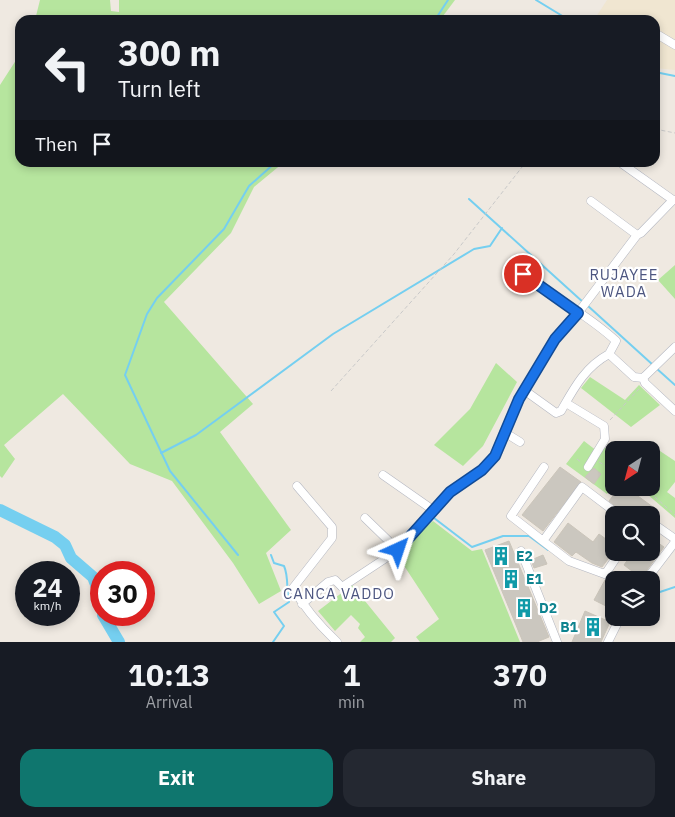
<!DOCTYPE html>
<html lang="en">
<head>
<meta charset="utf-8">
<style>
  :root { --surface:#171b24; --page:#242831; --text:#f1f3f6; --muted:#9ea1a6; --accent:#0f766e }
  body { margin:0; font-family:"IBM Plex Sans",sans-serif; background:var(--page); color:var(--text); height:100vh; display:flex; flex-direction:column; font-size:19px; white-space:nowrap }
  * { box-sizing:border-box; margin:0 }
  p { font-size:16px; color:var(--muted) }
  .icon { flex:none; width:28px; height:28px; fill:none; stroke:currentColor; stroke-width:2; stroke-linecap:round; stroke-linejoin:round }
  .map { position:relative; height:642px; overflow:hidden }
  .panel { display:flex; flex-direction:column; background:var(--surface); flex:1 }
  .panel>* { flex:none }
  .banner { position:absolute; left:15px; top:15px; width:645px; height:152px; border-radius:15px; box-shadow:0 2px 8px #0003; background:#171b24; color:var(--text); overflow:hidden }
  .needle { width:32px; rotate:216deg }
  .controls { position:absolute; left:605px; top:441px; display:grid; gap:10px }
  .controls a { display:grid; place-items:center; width:55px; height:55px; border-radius:10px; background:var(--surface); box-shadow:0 2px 8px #0003; font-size:25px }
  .speed { position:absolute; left:15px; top:561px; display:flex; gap:10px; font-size:25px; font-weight:700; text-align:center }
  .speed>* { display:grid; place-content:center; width:65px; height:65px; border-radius:50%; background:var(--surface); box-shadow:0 2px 8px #0003; line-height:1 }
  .speed small { font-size:12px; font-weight:400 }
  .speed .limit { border:8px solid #d22; background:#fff; color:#111 }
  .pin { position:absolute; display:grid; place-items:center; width:42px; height:42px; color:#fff; margin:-21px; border:2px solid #fff; border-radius:50%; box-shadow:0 1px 5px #0007 }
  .me { position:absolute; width:55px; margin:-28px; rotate:42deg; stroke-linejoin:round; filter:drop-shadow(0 0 4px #0008) }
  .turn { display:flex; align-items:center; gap:18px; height:105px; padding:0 20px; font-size:22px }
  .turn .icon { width:65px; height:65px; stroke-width:2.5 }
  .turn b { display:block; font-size:35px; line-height:42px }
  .then { display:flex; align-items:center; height:48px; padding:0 20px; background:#0003; gap:10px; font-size:19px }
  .eta { display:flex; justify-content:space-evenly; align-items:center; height:85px; text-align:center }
  .eta b { font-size:30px; font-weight:700; line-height:35px }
  .primary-button { display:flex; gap:10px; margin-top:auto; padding:10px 20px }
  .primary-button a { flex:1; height:58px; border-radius:15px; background:var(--accent); color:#fff; font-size:20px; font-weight:700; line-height:58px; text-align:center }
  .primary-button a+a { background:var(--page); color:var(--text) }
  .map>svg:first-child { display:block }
  .education { fill:#f0e6d1 }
  .green { fill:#b6e59e }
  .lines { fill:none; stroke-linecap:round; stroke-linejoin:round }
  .stream { stroke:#75cff0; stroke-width:2 }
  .river { stroke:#75cff0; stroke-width:12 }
  .building { fill:#cbc7bf; stroke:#cbc5ba }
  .minor-casing { stroke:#b4b7c1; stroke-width:9 }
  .path { stroke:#c9c9c9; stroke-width:1; stroke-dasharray:4 2.5; stroke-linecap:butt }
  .minor { stroke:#fff; stroke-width:8 }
  .route-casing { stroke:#114b97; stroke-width:12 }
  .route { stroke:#1a73e8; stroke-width:9 }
  .labels { text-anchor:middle; stroke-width:4.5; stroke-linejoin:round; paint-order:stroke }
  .culture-label { font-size:14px; font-weight:bold; fill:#0d838f; stroke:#fff; text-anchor:start }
  .neighbourhood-label { font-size:15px; letter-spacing:1px; fill:#4d5680; stroke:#fff }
</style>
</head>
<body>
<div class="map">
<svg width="675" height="642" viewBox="0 0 675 642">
  <rect width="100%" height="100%" fill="#efe9e1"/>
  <!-- education -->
  <path class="education" d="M607,0H675V70L655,68V20H594Z"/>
  <!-- green -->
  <path class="green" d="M40,0H110L111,11L119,12V0H455L440,20H35Z
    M20,54V162L283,163L254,187L231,233L164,302L253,404L220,432L291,530L266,553L281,591L259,604L233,563L172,481L130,464L63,394L4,445L15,459L2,478L0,476V85Z
    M675,265V299L658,280Z
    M496,363L517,382L483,446L463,466L434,445L470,409Z
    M590,377L625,400L639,385L660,405L631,427L581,388Z
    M584,441L597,451L601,445L614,454V485L607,494L566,464Z
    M660,451L675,461V482L667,492L675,498V518L640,488H651V463Z
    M433,521L472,551L482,549L520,642H420L416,637L439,619L395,552Z
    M352,585L395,638L391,642H360L365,637L358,628L360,624L351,615L335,631L318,611Z"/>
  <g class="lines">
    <!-- stream -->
    <path class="stream" d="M536,0L569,20
      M435,20L448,0
      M655,72L675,76
      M469,199L584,303
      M588,306L653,365
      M656,368L675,385
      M161,453L196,435L333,334L474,249L490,246L502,228
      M434,518L472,547L503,536H529L548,550
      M238,555L170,471L125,375L147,314L157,298L224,229L249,186L276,162
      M271,555L274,563L284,566C289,577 286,590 289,602L274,612L284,626L273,642
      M651,595L675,587"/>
    <!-- river -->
    <path class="river" d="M0,510L55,537L65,545L71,558L93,577L101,597
      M103,615L119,642"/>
  </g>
  <!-- building -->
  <path class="building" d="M560,467L581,482L543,531L522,515Z
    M594,468L601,474L594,484L585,477Z
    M619,488H627L657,510L653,515H625L622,511L609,501Z
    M568,523L593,542L599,534L614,545V551L602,567L592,563L576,552L572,556L554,542Z
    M651,538L664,547L641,578L624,565L633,552H651Z
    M509,541L549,637L537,642H523L485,550Z
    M543,555L547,564L534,568L531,560Z
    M605,580L614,583V610L594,600Z
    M585,611L610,622L601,642H572Z"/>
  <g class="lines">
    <!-- minor casing -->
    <g class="minor-casing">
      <path id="minor" d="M655,33L675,45
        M621,163L673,200
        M591,201L637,235
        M523,274C552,296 591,317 616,341L609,354
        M643,378L645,383L675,411
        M643,378L675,347
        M524,390L556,413L561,411C574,388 585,367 609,354L634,377L643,378
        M566,403L604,426L605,439L588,467
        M504,432L520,442
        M383,475L433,510
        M297,486L332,527V538L293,588C305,609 319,625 337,642
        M619,515L582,487L543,541L569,561L621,580
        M365,518L398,550
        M651,529L658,527L675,539
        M543,541L511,516L544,467
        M521,551L557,642
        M606,573L620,552
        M646,580L675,542
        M302,604L328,582L335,580L342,587L398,550L450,492L482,470L495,456L519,399L555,339L578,313L637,235L641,233L673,200H675
        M608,642L620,618"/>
    </g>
    <!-- path -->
    <path class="path" d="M655,129L675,133
      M331,391L454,254L526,162
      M610,420L639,389
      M577,459L582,463
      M599,462L614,471
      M645,488L675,515"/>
    <!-- minor -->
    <use href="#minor" class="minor"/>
  </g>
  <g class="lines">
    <!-- route casing -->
    <g class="route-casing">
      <path id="route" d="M398,550L450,492L482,470L495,456L519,399L555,339L578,313L523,274"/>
    </g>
    <!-- route -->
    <use href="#route" class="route"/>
  </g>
  <!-- icons -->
  <defs>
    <g id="building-bare" transform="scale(1.5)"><path d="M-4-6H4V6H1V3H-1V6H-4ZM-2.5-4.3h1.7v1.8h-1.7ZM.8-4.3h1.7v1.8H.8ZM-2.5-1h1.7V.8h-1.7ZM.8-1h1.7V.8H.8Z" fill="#0f9aa8" stroke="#fff" stroke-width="2.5" paint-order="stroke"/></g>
  </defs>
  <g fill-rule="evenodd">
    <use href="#building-bare" x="501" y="556"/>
    <use href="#building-bare" x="511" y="579"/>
    <use href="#building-bare" x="524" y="608"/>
    <use href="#building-bare" x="593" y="627"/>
  </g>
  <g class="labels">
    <!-- culture labels -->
    <g class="culture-label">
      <text x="516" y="561">E2</text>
      <text x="526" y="584">E1</text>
      <text x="539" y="613">D2</text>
      <text x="578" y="632" text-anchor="end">B1</text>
    </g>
    <!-- neighbourhood labels -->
    <g class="neighbourhood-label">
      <text x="624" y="280">RUJAYEE<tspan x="624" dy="17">WADA</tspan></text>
      <text x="339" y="599">CANCA VADDO</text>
    </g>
  </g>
</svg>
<div class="controls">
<a><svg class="needle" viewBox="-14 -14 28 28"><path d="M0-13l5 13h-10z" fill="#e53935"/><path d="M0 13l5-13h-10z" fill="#9ea1a6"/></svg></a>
<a><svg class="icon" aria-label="search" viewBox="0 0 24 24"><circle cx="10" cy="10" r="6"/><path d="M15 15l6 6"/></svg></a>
<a><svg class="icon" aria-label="layers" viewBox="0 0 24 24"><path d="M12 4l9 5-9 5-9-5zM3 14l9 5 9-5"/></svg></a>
</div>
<div class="speed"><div>24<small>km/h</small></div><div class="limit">30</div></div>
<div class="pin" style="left:523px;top:274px;background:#d93025"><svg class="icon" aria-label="arrive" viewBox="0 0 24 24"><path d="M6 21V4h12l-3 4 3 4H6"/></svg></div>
<svg class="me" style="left:398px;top:550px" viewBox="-20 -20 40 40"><path d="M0-17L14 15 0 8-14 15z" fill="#1a73e8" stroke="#fff" stroke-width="4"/></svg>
<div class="banner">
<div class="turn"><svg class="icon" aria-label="left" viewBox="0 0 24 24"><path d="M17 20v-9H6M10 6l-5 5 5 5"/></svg><div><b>300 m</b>Turn left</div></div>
<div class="then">Then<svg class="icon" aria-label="arrive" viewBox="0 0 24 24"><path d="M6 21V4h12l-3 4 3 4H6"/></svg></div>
</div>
</div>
<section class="panel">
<div class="eta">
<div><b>10:13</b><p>Arrival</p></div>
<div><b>1</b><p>min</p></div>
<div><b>370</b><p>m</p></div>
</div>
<div class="primary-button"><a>Exit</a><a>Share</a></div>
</section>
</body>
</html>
